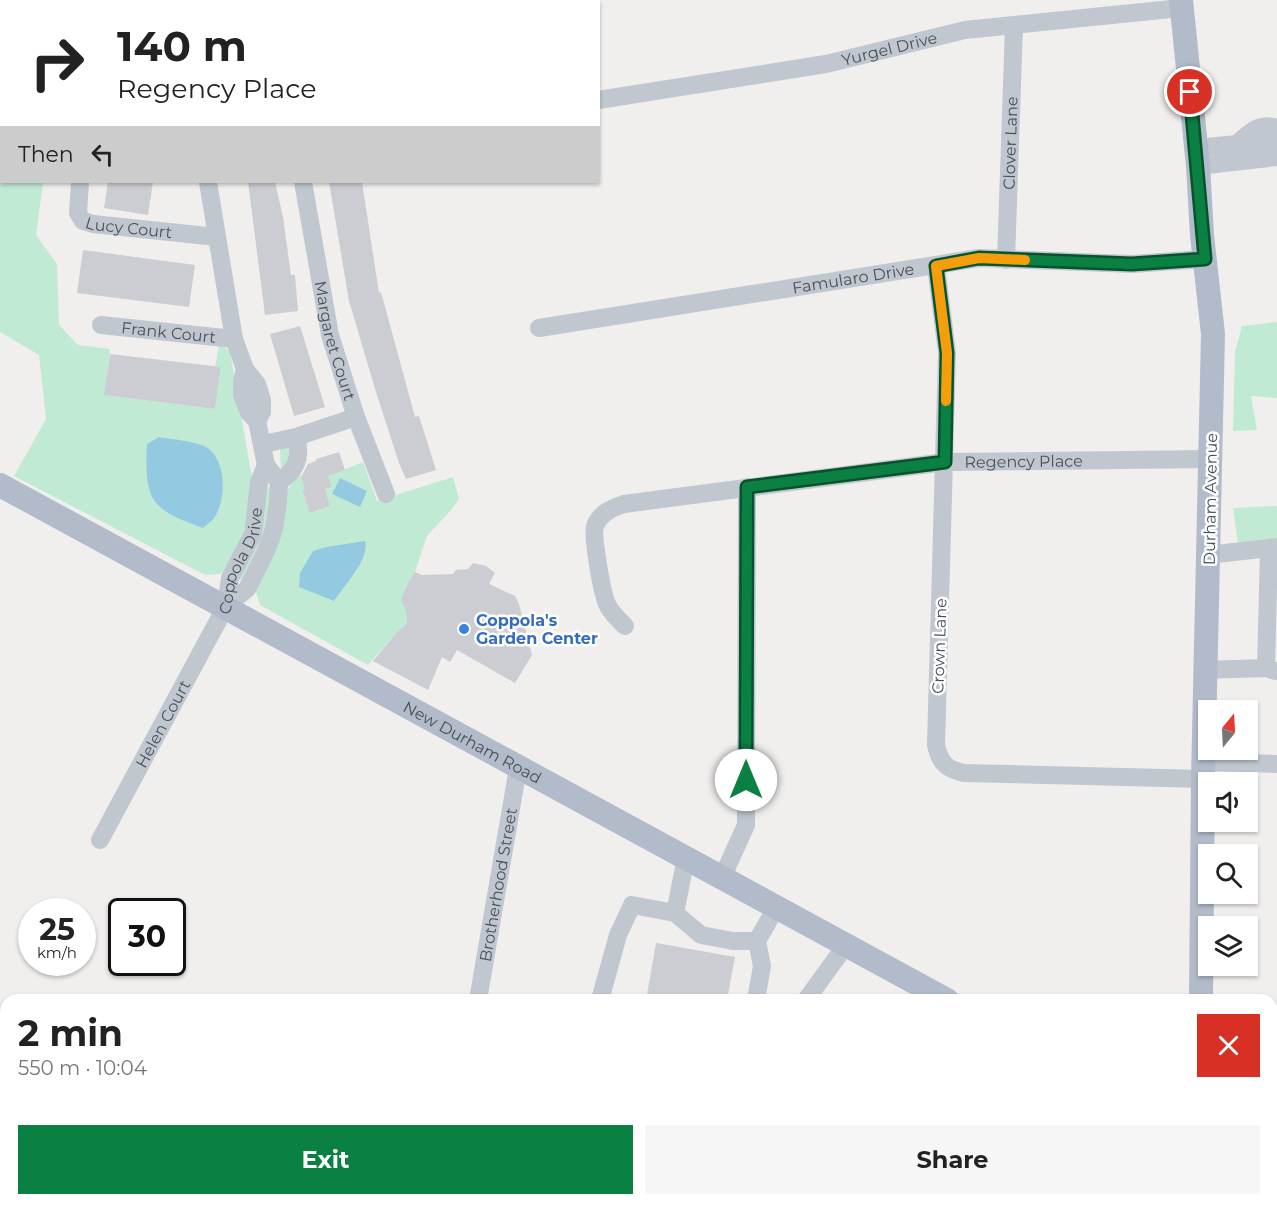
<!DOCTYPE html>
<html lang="en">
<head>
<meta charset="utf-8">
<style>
  :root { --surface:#fff; --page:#f6f6f6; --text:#222; --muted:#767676; --accent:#0b8043 }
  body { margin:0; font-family:Montserrat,sans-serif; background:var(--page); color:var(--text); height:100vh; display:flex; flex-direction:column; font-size:22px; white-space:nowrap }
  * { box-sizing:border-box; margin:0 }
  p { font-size:20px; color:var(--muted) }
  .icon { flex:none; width:33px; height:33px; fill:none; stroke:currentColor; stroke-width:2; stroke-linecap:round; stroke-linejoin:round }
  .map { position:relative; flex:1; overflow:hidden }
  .details { position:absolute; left:0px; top:994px; width:1278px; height:212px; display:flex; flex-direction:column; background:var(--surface); border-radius:18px 18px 0 0; box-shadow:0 2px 4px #0004 }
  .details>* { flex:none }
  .banner { position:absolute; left:0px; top:0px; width:600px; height:183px; box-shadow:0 2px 4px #0004; background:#fff; color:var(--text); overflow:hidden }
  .needle { width:39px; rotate:18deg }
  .fabs { position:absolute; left:1198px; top:700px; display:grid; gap:12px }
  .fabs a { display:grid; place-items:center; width:60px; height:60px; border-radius:0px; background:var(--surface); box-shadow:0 2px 4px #0004; font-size:30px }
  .speed { position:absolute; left:18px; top:898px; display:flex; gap:12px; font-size:30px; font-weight:700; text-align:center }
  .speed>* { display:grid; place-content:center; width:78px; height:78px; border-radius:50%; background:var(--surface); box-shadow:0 2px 4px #0004; line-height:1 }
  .speed small { font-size:15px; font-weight:400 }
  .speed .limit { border:3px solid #111; border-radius:9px; background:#fff; color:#111 }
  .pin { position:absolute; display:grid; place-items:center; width:51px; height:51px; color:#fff; margin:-26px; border:3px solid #fff; border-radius:50%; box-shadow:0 2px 6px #0007 }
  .me { position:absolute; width:66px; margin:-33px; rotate:0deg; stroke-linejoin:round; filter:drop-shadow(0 0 4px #0008) }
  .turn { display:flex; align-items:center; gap:21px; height:126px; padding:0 18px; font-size:27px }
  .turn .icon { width:78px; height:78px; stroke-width:2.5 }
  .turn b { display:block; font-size:42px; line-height:51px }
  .then { display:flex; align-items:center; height:57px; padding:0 18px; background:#0003; gap:12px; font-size:22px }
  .round { display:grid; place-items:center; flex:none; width:63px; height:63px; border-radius:0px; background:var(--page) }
  .head { display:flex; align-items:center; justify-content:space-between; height:102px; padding:0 18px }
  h1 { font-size:36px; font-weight:700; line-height:45px }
  .cta { display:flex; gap:12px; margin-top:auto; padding:12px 18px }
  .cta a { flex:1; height:69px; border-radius:0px; background:var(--accent); color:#fff; font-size:24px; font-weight:700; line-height:69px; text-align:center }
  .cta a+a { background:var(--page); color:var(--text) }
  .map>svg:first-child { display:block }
  .green { fill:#c1ead5 }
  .water { fill:#93cae2 }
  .building { fill:#cccdd2 }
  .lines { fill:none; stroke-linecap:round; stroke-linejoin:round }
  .minor { stroke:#c0c7cf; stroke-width:18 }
  .major { stroke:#b1bbca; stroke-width:24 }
  .route-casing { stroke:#07532c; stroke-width:15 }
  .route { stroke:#0b8043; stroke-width:10 }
  .slow { stroke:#f59e0b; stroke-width:10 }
  .shop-dot { fill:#3f7fe0; stroke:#fff; stroke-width:2 }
  .labels { text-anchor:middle; stroke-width:5; stroke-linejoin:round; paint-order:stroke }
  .street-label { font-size:16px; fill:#485059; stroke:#fff }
  .shop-label { font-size:16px; font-weight:bold; fill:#366cbe; stroke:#fff; text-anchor:start }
</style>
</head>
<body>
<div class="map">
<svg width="1277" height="1205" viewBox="0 0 1277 1205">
  <rect width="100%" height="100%" fill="#f1eeee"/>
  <!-- green -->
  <path class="green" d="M0,176L2,182L43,183L36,235L57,264L59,325L78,345L110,349L105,395L215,409L221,368L215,367L219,345H222L230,352L252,478L243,539L224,570L220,574L205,575L14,476L46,419L39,355L0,332Z
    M1277,322V398L1251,396L1257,430L1233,431L1235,352L1242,326Z
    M287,446L290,449L291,458L281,470L280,450L281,447Z
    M363,462L377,501L453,477L459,499L452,509L427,536L415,572L409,581L404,594L407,624L396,633L368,665L260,605L255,589L283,496L300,473L305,489L302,491L311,513L330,506L325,489L331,487L328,476Z
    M268,487L272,488L268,528L244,580H240L239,578Z
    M1277,506V538L1238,543L1233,508Z
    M569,1200H830V1205H574Z"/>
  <!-- water -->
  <path class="water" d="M159,437C170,439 202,442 209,449C226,463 226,497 216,515C213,521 207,524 203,528C187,522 164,515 154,500C145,488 146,458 147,444Z
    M340,478L367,491L360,507L332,494Z
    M365,541C370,559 344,586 334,601L299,587L300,573L313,551L326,547Z"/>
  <!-- building -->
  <path class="building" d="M108,182H153L148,215L104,208Z
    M248,182H275L283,217L291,275H295L298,311L265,315Z
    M329,182H362L379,293L381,292L415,417L419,416L436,470L406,479L399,463L376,392L349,301Z
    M83,250L195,265L189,307L77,293Z
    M300,326L325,407L294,416L270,334Z
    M110,354L221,367L215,409L104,395Z
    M339,452L345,470L328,476L332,487L325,489L330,506L310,513L302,490L305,489L301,477L308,464L316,461V459Z
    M473,563L486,566L495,573L489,584L515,596L519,604L532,655L515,683L457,650L450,662L442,657L428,690L373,661L396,633L407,624L406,611L401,600L409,581L415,572L422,575L453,574L456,570L468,569Z
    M656,943L735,957L727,1000H646Z"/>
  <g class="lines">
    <!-- minor -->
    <g class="minor">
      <path d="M112,0L113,2"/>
      <path d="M222,0L223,2"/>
      <path d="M0,2V0"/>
      <path d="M0,62H2"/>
      <path id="s1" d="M598,100L826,64L965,30L1181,8"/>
      <path d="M1236,145C1249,133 1259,122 1277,128"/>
      <path d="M1196,148L1277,140"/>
      <path d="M1198,166L1277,157"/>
      <path id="s2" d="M80,182L78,213L83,221L93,224L217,237"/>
      <path d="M208,182L234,339L245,369L257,384L262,400V412L257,421"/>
      <path id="s3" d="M303,182L330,335L356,417L386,494"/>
      <path id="s4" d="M1006,260L1014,26"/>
      <path d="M936,266L947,353L936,745C940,763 946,769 964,773L1203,779"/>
      <path id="s5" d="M101,325L234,339"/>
      <path id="s6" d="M539,328L979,258L1132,264L1205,259"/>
      <path d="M263,444L296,437L356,417"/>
      <path d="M279,482C296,471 302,457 296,437"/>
      <path d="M1208,555L1277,547"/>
      <path d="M226,606L247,589L267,549L274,529L278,502L279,482L266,465L257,421L249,413L242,395V382L245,369"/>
      <path id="s7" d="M625,626C618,619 611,613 607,604C602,593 592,536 595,526C600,513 612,508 624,504L945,462L1211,459"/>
      <path d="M1266,668L1269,548"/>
      <path d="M1205,670L1266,668L1275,671"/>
      <path d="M1203,762L1277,764"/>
      <path id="s8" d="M100,840L226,606L230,578L253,534L259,482L266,465"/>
      <path d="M722,878L746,825L747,487"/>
      <path d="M675,913L686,858"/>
      <path id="s9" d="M478,1000L518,768"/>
      <path d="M600,1000L618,935L632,905L675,913L701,935L733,941H757"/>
      <path d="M756,1000L762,966L757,941L777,906"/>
      <path d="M806,1000L846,945"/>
      <path d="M0,1200L6,1199"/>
      <path d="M96,1200L97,1205"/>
      <path d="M929,1200L930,1203"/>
      <path d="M443,1205L444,1200"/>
      <path d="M1108,1205L1109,1200"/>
    </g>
    <!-- major -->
    <g class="major">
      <path d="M1181,0L1198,166L1202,235L1213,334L1203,779L1201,1000"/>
      <path id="s10" d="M0,485C315,657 631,828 947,1000"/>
      <path d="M1272,1173L1277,1176"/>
    </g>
  </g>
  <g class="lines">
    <!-- route casing -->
    <g class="route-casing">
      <path id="route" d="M746,780L747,487L945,462L947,353L936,266L979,258L1132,264L1205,259L1190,92"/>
    </g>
    <!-- route -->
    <use href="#route" class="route"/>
    <!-- slow -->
    <path class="slow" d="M946,401L947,353L936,266L979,258L1025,260"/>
  </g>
  <!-- markers -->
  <circle class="shop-dot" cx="464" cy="629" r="6"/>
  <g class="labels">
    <!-- street labels -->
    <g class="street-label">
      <text dy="6" stroke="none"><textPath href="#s1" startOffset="296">Yurgel Drive</textPath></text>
      <text dy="6" stroke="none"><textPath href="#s4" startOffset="117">Clover Lane</textPath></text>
      <text dy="6" stroke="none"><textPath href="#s2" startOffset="87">Lucy Court</textPath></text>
      <text dy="6" stroke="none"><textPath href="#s6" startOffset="318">Famularo Drive</textPath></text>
      <text dy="6" stroke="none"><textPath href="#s5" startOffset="68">Frank Court</textPath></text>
      <text dy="6" stroke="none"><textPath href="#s3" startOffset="162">Margaret Court</textPath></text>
      <text dy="6" stroke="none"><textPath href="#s7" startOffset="548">Regency Place</textPath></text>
      <text transform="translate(1210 499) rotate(-89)" y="6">Durham Avenue</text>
      <text dy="6" stroke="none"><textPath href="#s8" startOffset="314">Coppola Drive</textPath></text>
      <text transform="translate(939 646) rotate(-88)" y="6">Crown Lane</text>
      <text dy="6" stroke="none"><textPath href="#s8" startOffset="132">Helen Court</textPath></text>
      <text dy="6" stroke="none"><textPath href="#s10" startOffset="538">New Durham Road</textPath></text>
      <text dy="6" stroke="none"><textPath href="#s9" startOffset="117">Brotherhood Street</textPath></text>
    </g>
    <!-- shop labels -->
    <g class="shop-label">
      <text x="476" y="626">Coppola's<tspan x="476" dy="18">Garden Center</tspan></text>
    </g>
  </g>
</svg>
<div class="fabs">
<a><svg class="needle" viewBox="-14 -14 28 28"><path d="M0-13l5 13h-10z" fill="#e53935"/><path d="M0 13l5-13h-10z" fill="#767676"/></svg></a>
<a><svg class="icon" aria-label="sound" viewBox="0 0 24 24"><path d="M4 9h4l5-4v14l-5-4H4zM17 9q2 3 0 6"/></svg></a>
<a><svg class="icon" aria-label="search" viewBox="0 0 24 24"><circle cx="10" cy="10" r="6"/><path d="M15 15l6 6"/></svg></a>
<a><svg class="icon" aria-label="layers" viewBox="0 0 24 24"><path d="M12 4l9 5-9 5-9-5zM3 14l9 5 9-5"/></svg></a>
</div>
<div class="speed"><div>25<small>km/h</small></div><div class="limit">30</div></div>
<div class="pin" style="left:1190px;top:92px;background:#d93025"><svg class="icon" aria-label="arrive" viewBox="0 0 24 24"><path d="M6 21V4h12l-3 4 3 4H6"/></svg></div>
<svg class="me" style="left:746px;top:780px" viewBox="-20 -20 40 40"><circle r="19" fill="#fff"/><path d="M0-13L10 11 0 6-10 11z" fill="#0b8043"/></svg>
<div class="banner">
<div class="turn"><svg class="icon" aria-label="right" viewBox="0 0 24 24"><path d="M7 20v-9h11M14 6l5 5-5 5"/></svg><div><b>140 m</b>Regency Place</div></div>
<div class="then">Then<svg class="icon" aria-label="left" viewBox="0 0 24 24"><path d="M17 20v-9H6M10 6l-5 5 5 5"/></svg></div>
</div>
<section class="details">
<div class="head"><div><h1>2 min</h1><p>550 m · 10:04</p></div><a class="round" style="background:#d93025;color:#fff"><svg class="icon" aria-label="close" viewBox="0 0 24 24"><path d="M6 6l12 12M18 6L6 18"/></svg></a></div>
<div class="cta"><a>Exit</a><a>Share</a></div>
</section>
</div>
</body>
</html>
